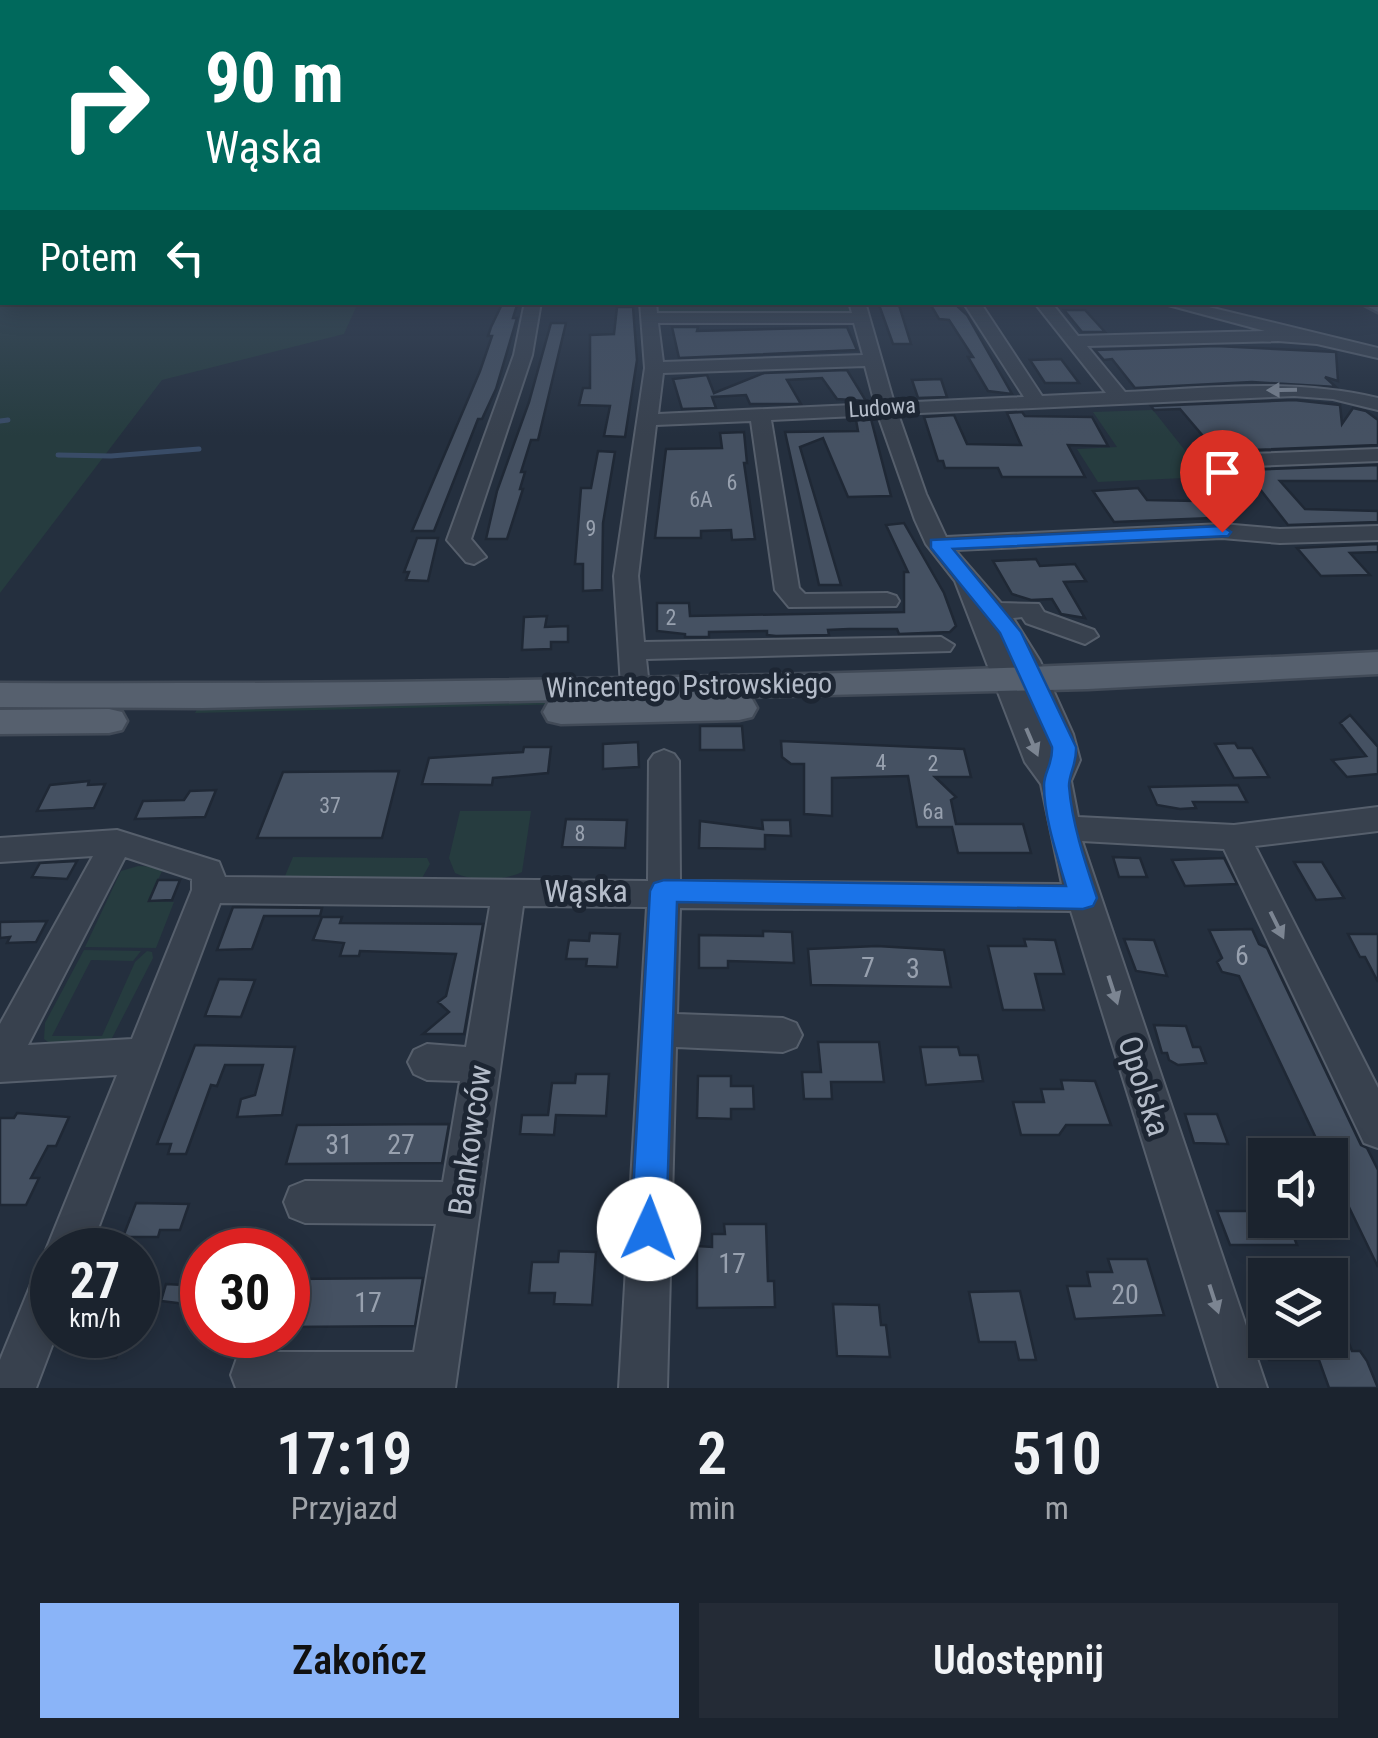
<!DOCTYPE html>
<html lang="pl">
<head>
<meta charset="utf-8">
<style>
  :root { --surface:#1b232e; --page:#242b36; --text:#f1f3f6; --muted:#a0a4aa; --line:#39404a; --accent:#8ab4f8 }
  body { margin:0; font-family:"Roboto Condensed",sans-serif; background:var(--page); color:var(--text); height:100vh; display:flex; flex-direction:column; font-size:38px; white-space:nowrap }
  * { box-sizing:border-box; margin:0 }
  p { font-size:32px; color:var(--muted) }
  .icon { flex:none; width:55px; height:55px; fill:none; stroke:currentColor; stroke-width:2; stroke-linecap:round; stroke-linejoin:round }
  .map { position:relative; height:1388px; overflow:hidden }
  .details { display:flex; flex-direction:column; background:var(--surface); flex:1 }
  .details>* { flex:none }
  .top-card { position:absolute; left:0px; top:0px; width:1380px; height:305px; box-shadow:0 5px 25px #0003,0 0 0 2px var(--line); background:#00695c; color:#fff; overflow:hidden }
  .tools { position:absolute; left:1248px; top:1138px; display:grid; gap:20px }
  .tools a { display:grid; place-items:center; width:100px; height:100px; border-radius:0px; background:var(--surface); box-shadow:0 5px 25px #0003,0 0 0 2px var(--line); font-size:50px }
  .speed { position:absolute; left:30px; top:1228px; display:flex; gap:20px; font-size:50px; font-weight:700; text-align:center }
  .speed>* { display:grid; place-content:center; width:130px; height:130px; border-radius:50%; background:var(--surface); box-shadow:0 5px 25px #0003,0 0 0 2px var(--line); line-height:1 }
  .speed small { font-size:25px; font-weight:400 }
  .speed .limit { border:15px solid #d22; background:#fff; color:#111 }
  .pin { position:absolute; display:grid; place-items:center; width:85px; height:85px; color:#fff; margin:-102px -42px; border-radius:50% 50% 50% 0; rotate:-45deg; box-shadow:0 0 10px #0007 }
  .pin .icon { rotate:45deg }
  .me { position:absolute; width:110px; margin:-55px; rotate:2deg; stroke-linejoin:round; filter:drop-shadow(0 0 8px #0008) }
  .turn { display:flex; align-items:center; gap:35px; height:210px; padding:0 40px; font-size:45px }
  .turn .icon { width:130px; height:130px; stroke-width:2.5 }
  .turn b { display:block; font-size:70px; line-height:85px }
  .then { display:flex; align-items:center; height:95px; padding:0 40px; background:#0003; gap:20px; font-size:38px }
  .eta { display:flex; justify-content:space-evenly; align-items:center; height:170px; text-align:center }
  .eta b { font-size:60px; font-weight:600; line-height:70px }
  .primary-button { display:flex; gap:20px; margin-top:auto; padding:20px 40px }
  .primary-button a { flex:1; height:115px; border-radius:0px; background:var(--accent); color:#111; font-size:40px; font-weight:600; line-height:115px; text-align:center }
  .primary-button a+a { background:var(--page); color:var(--text) }
  .map>svg:first-child { display:block }
  .green { fill:#263c3f }
  .lines { fill:none; stroke-linecap:round; stroke-linejoin:round }
  .stream { stroke:#394c67; stroke-width:5 }
  .building { fill:#455162; stroke:#1f2835; stroke-width:2.5 }
  .minor-casing { stroke:#565f6c; stroke-width:4 }
  .major-casing { stroke:#414a57; stroke-width:5 }
  .minor { fill:#38414e; fill-rule:evenodd }
  .major { fill:#56606e; fill-rule:evenodd }
  .oneway { fill:#7c8592 }
  .route { fill:#1a73e8; stroke:#114b97; stroke-width:2.5 }
  .labels { text-anchor:middle; stroke-width:10; stroke-linejoin:round; paint-order:stroke }
  .far-street-label { font-size:22px; fill:#b4bcc9; stroke:#1d2633 }
  .number-label { font-size:22px; fill:#98a1af }
  .street-label { font-size:28px; fill:#b4bcc9; stroke:#1d2633 }
  .near-number-label { font-size:28px; fill:#98a1af }
  .near-street-label { font-size:32px; fill:#b4bcc9; stroke:#1d2633 }
</style>
</head>
<body>
<div class="map">
<svg width="1378" height="1388" viewBox="0 0 1378 1388">
  <rect width="100%" height="100%" fill="#242f3e"/>
  <!-- green -->
  <path class="green" d="M0,242L2,302L358,303L344,334L162,380L0,593Z
    M657,303H847L850,313L659,314Z
    M1153,410L1206,477L1098,482L1077,449L1117,447L1093,412Z
    M571,695L570,704L195,713L200,704Z
    M460,811H531L522,872C503,881 474,882 455,873L449,858Z
    M293,857L427,858L430,864L422,878L285,876Z
    M138,866L164,867L148,901L174,902L156,948L85,947L121,871Z
    M84,950L141,951L133,961L91,960L52,1036H102L135,962L147,951L152,952L153,958L110,1042L55,1047L44,1039L45,1023Z"/>
  <g class="lines">
    <!-- stream -->
    <path class="stream" d="M0,421L8,420
      M58,455L111,456L199,449"/>
  </g>
  <!-- building -->
  <path class="building" d="M503,302H518L513,318H517L496,389L482,419H478L434,531H412L480,371L492,336H488L491,327Z
    M878,302H898L911,344H893Z
    M929,302H953L967,315L1012,394L988,391L968,357H973L949,320L939,319Z
    M617,307H633L637,360L625,437L604,436L610,406L579,405L583,388H590V335L614,334Z
    M1064,310H1085L1105,332H1082Z
    M551,323H566L538,440H531L521,472H525L520,489H523L507,539H486L497,491L529,402Z
    M672,327H698L697,331L847,327L857,350L679,358Z
    M1216,346L1336,352L1338,381L1325,377L1336,387L1252,382L1135,388L1112,359L1104,360L1095,350Z
    M1061,359L1079,383H1045L1030,360Z
    M847,370L866,401L837,399L822,378L787,380L801,404H750L746,395L712,397L716,408L682,409L673,379L707,375L714,393L764,373Z
    M941,379L947,397L918,398L912,380Z
    M1294,400L1340,405L1342,424L1353,408L1366,411L1378,420V445L1228,451L1223,445L1209,443L1180,409L1154,410L1151,406Z
    M1022,412L1025,416L1092,417L1108,446L1068,445L1085,477H1002L998,468H945L943,461H938L924,417L954,415L967,444L1021,445L1007,413Z
    M871,419L891,496L848,497L823,438L800,447L841,585H819L785,432L858,431L856,420Z
    M744,432L747,463H744L755,539L732,540L731,530L701,531V538H655L666,449L722,448L720,433Z
    M598,451L615,452L603,523L602,590L583,591V564H575L581,488H591Z
    M1378,465V481H1280L1305,509L1378,511V522L1288,525L1245,470Z
    M1138,488L1147,500L1198,501L1212,518L1114,522L1093,491Z
    M904,523L944,593L956,626L950,632L899,634L897,629H849L828,630L829,635L776,636L767,635V631L709,632V637H685V634L657,631V603H689L690,616L904,612V572H908L886,525Z
    M417,538H438L428,581L406,580L409,572H404Z
    M1378,544V552L1350,553L1370,575L1321,576L1297,548Z
    M1036,559L1040,566L1075,564L1086,581L1064,582L1085,618L1061,614L1052,599L1031,600L1012,594L993,561Z
    M547,616L545,627L568,626V642H551V649L522,650L524,617Z
    M1350,715L1378,747V774L1347,777L1332,760L1366,756L1340,723Z
    M700,726H742L744,750H700Z
    M781,741L964,749L971,777H935L956,797L951,800L956,824H1023L1031,853H958L952,827H917L908,776L832,778V816L804,814V764H791L782,757Z
    M638,742L639,767L603,769V744Z
    M1235,743L1238,748H1252L1269,777L1234,778L1215,744Z
    M524,747H551L548,773L493,778L492,785L422,784L429,758L523,752Z
    M399,771L382,838H257L283,772Z
    M89,781L88,785L105,784L94,808L37,811L50,785Z
    M1238,785L1247,802H1193L1196,808L1180,809L1157,805L1149,787Z
    M216,790L205,817L135,819L143,801L184,800L190,791Z
    M566,819L627,820L625,848L562,847Z
    M762,820H790L791,836L765,835V849L699,848L700,821L763,829Z
    M1113,857L1140,858L1147,877H1119Z
    M1224,858L1237,884L1185,886L1172,860Z
    M77,861L67,879L32,877L40,863Z
    M1294,862H1322L1344,898L1316,900Z
    M158,880H180L172,900L149,901Z
    M233,907L322,908L320,916H264L252,949L217,950Z
    M322,917H342L340,923L483,924L464,1034H423L449,1012L438,1002L446,996L456,954L360,951L359,956H340L344,943L313,940Z
    M47,921L36,942L7,943L10,937L0,938V922Z
    M1252,929L1259,944L1267,948L1361,1145L1367,1148L1378,1170V1267L1330,1168V1155H1324L1239,976L1222,972L1217,962L1222,958L1209,930Z
    M763,931L792,932L794,963L728,961V968H699V935L763,936Z
    M590,933L620,934L617,967L586,966L587,959H566L569,940L589,941Z
    M1348,934H1378V982L1365,957H1360Z
    M1024,939L1055,940L1064,974H1035L1044,1010H1003L988,946H1026Z
    M1124,939L1154,940L1167,976L1136,971Z
    M877,946L944,950L951,987L811,985L808,949Z
    M219,979L255,980L241,1017L205,1016Z
    M1154,1025L1186,1026L1193,1047H1200L1206,1063L1178,1065L1169,1060L1167,1053H1162Z
    M818,1042H879L884,1082H831L832,1099H804L802,1072H821Z
    M195,1045L295,1047L282,1115L237,1117L241,1099L255,1095L263,1065H225L217,1086L211,1085L186,1154H168L171,1144H157Z
    M920,1047H958L960,1055H978L983,1081L926,1085Z
    M576,1074H609L606,1116L556,1115L554,1135L520,1134L522,1115H548L552,1083H575Z
    M698,1076H731V1086H753L754,1109H731V1119L697,1118Z
    M1061,1080L1095,1081L1111,1125H1066L1059,1135H1021L1013,1102H1044L1041,1089H1063Z
    M17,1113L69,1117L56,1146H48L31,1178H39L26,1205H0V1118H14Z
    M1185,1114H1217L1228,1144L1194,1143Z
    M449,1124L442,1163L286,1164L297,1125Z
    M136,1203L189,1204L180,1230H160L158,1237H123Z
    M1217,1211H1265V1220H1287L1297,1245H1230Z
    M724,1224H766L768,1281H774L775,1307L697,1308V1246L712,1247V1234H725Z
    M559,1251L596,1252L592,1305L554,1304L555,1293H529L532,1262H558Z
    M1108,1259H1147L1164,1315L1075,1319L1067,1286H1090L1087,1272H1112Z
    M408,1278H423L415,1326L288,1327V1279Z
    M166,1284L202,1286V1306L161,1301Z
    M1020,1291L1036,1360H1019L1015,1342H979L969,1292Z
    M1331,1298L1352,1351H1360L1367,1361L1378,1388H1329L1319,1360H1269L1262,1340H1330Z
    M833,1304L879,1305L881,1325H886L890,1357L837,1356Z
    M103,1335H124L116,1358H94Z"/>
  <g class="lines">
    <!-- minor casing -->
    <g class="minor-casing">
      <path id="minor" d="M525,302H541L532,355L471,539L486,557L474,564L466,562L447,540L514,355Z
        M640,302H656L657,313H852L849,302H865L894,403L1024,397L963,302H980L1042,396L1106,393L1034,302H1051L1078,336L1265,331L1157,302H1188L1378,348V358L1317,344L1278,341L1087,346L1125,392C1210,388 1294,378 1378,398V410L1333,399L1294,396L898,414L926,494L946,537L1222,524L1280,529L1378,526V540L1280,543L1222,538L955,550L1001,603L1039,604L1044,612L1094,630L1098,636L1085,644L1026,623L1022,617L1013,618L1040,661L1073,734L1080,760L1071,781L1078,817L1234,825L1378,807V831L1255,846L1378,1088V1148L1364,1143L1224,849L1082,841L1267,1388H1219L1071,911L680,908L677,1014L783,1018L796,1023L802,1035L796,1047L783,1052L676,1047L667,1388H619L647,907L523,906L455,1388H236L231,1375L237,1358L254,1352H414L436,1224L305,1223L290,1217L284,1202L290,1187L305,1181L443,1182L460,1081L427,1080L414,1074L408,1062L414,1050L427,1044L466,1047L490,906L220,903L90,1250H52V1265L46,1250L117,1075L0,1082V1024L93,856L0,862V838L117,830L219,862L225,877L648,881L649,761L654,754L664,750L674,754L679,761L680,881L1062,884L1041,784L1025,762L955,581L926,544L915,520L878,415L771,420L799,588L805,594L887,593L896,596L899,601L896,606L789,607L775,590L751,421L656,425L638,576L644,642L941,637L954,645L950,651L646,659L649,686L645,692H625L621,686L614,576L645,368ZM658,323H854L863,355L663,362ZM865,366L875,404L658,414L663,373ZM125,857L192,879V890L132,1039L28,1045Z
        M1378,449V461L1203,468L1193,462L1203,456Z
        M52,1266V1335H56L36,1388H0V1360L36,1272Z"/>
    </g>
    <!-- major casing -->
    <g class="major-casing">
      <path id="major" d="M1378,298V312L1359,302H1378Z
        M1378,652V674L1088,689L741,697L752,699L757,708L752,717L739,720L561,724L548,721L543,712L548,703L559,700L202,708L0,707V683C459,685 919,675 1378,652Z
        M109,709L122,712L127,721L122,730L109,733L0,734V710Z"/>
    </g>
    <!-- minor -->
    <use href="#minor" class="minor"/>
    <!-- major -->
    <use href="#major" class="major"/>
  </g>
  <!-- one-way arrows -->
  <defs><path id="oneway-solid" d="M-6-.8H1V-3.2L6.5 0L1 3.2V.8H-6Z" transform="scale(2.5)"/></defs>
  <g class="oneway">
    <use href="#oneway-solid" transform="translate(1282 390) rotate(179)"/>
    <use href="#oneway-solid" transform="translate(1032 742) rotate(67)"/>
    <use href="#oneway-solid" transform="translate(1277 925) rotate(64)"/>
    <use href="#oneway-solid" transform="translate(1113 990) rotate(72)"/>
    <use href="#oneway-solid" transform="translate(1214 1299) rotate(72)"/>
  </g>
  <!-- sky -->
  <linearGradient id="sky" x2="0" y2="1"><stop stop-color="#141a22"/><stop offset="0.56" stop-color="#3f4d63"/><stop offset="1" stop-color="#3f4d63" stop-opacity="0"/></linearGradient>
  <rect width="1378" height="436" fill="url(#sky)"/>
  <!-- route -->
  <path class="route" d="M1222,526L1231,532L1228,536L953,549L1021,632L1076,747C1077,764 1069,773 1069,786C1072,824 1085,862 1097,898L1093,906L1083,909L677,902L666,1229L661,1241L649,1247L636,1241L631,1229L650,891L654,883L664,880L1066,886C1057,855 1044,818 1044,785C1044,772 1053,764 1052,747L1000,633L931,548V540Z"/>
  <g class="labels">
    <!-- far-street labels -->
    <g class="far-street-label">
      <text transform="translate(882 407) rotate(-4)" y="8">Ludowa</text>
    </g>
    <!-- number labels -->
    <g class="number-label">
      <text x="732" y="490">6</text>
      <text x="701" y="507">6A</text>
      <text x="591" y="536">9</text>
      <text x="671" y="625">2</text>
      <text x="881" y="770">4</text>
      <text x="933" y="771">2</text>
      <text x="330" y="813">37</text>
      <text x="933" y="819">6a</text>
      <text x="580" y="841">8</text>
    </g>
    <!-- street labels -->
    <g class="street-label">
      <text transform="translate(689 685) rotate(-1)" y="10">Wincentego Pstrowskiego</text>
    </g>
    <!-- near-number labels -->
    <g class="near-number-label">
      <text x="1242" y="965">6</text>
      <text x="868" y="977">7</text>
      <text x="913" y="978">3</text>
      <text x="339" y="1154">31</text>
      <text x="401" y="1154">27</text>
      <text x="732" y="1273">17</text>
      <text x="1125" y="1304">20</text>
      <text x="368" y="1312">17</text>
    </g>
    <!-- near-street labels -->
    <g class="near-street-label">
      <text x="586" y="902">Wąska</text>
      <text transform="translate(1144 1086) rotate(72)" y="11">Opolska</text>
      <text transform="translate(470 1140) rotate(-82)" y="11">Bankowców</text>
    </g>
  </g>
</svg>
<div class="tools">
<a><svg class="icon" aria-label="sound" viewBox="0 0 24 24"><path d="M4 9h4l5-4v14l-5-4H4zM17 9q2 3 0 6"/></svg></a>
<a><svg class="icon" aria-label="layers" viewBox="0 0 24 24"><path d="M12 4l9 5-9 5-9-5zM3 14l9 5 9-5"/></svg></a>
</div>
<div class="speed"><div>27<small>km/h</small></div><div class="limit">30</div></div>
<div class="pin" style="left:1222px;top:532px;background:#d93025"><svg class="icon" aria-label="arrive" viewBox="0 0 24 24"><path d="M6 21V4h12l-3 4 3 4H6"/></svg></div>
<svg class="me" style="left:649px;top:1229px" viewBox="-20 -20 40 40"><circle r="19" fill="#fff"/><path d="M0-13L10 11 0 6-10 11z" fill="#1a73e8"/></svg>
<div class="top-card">
<div class="turn"><svg class="icon" aria-label="right" viewBox="0 0 24 24"><path d="M7 20v-9h11M14 6l5 5-5 5"/></svg><div><b>90 m</b>Wąska</div></div>
<div class="then">Potem<svg class="icon" aria-label="left" viewBox="0 0 24 24"><path d="M17 20v-9H6M10 6l-5 5 5 5"/></svg></div>
</div>
</div>
<section class="details">
<div class="eta">
<div><b>17:19</b><p>Przyjazd</p></div>
<div><b>2</b><p>min</p></div>
<div><b>510</b><p>m</p></div>
</div>
<div class="primary-button"><a>Zakończ</a><a>Udostępnij</a></div>
</section>
</body>
</html>
